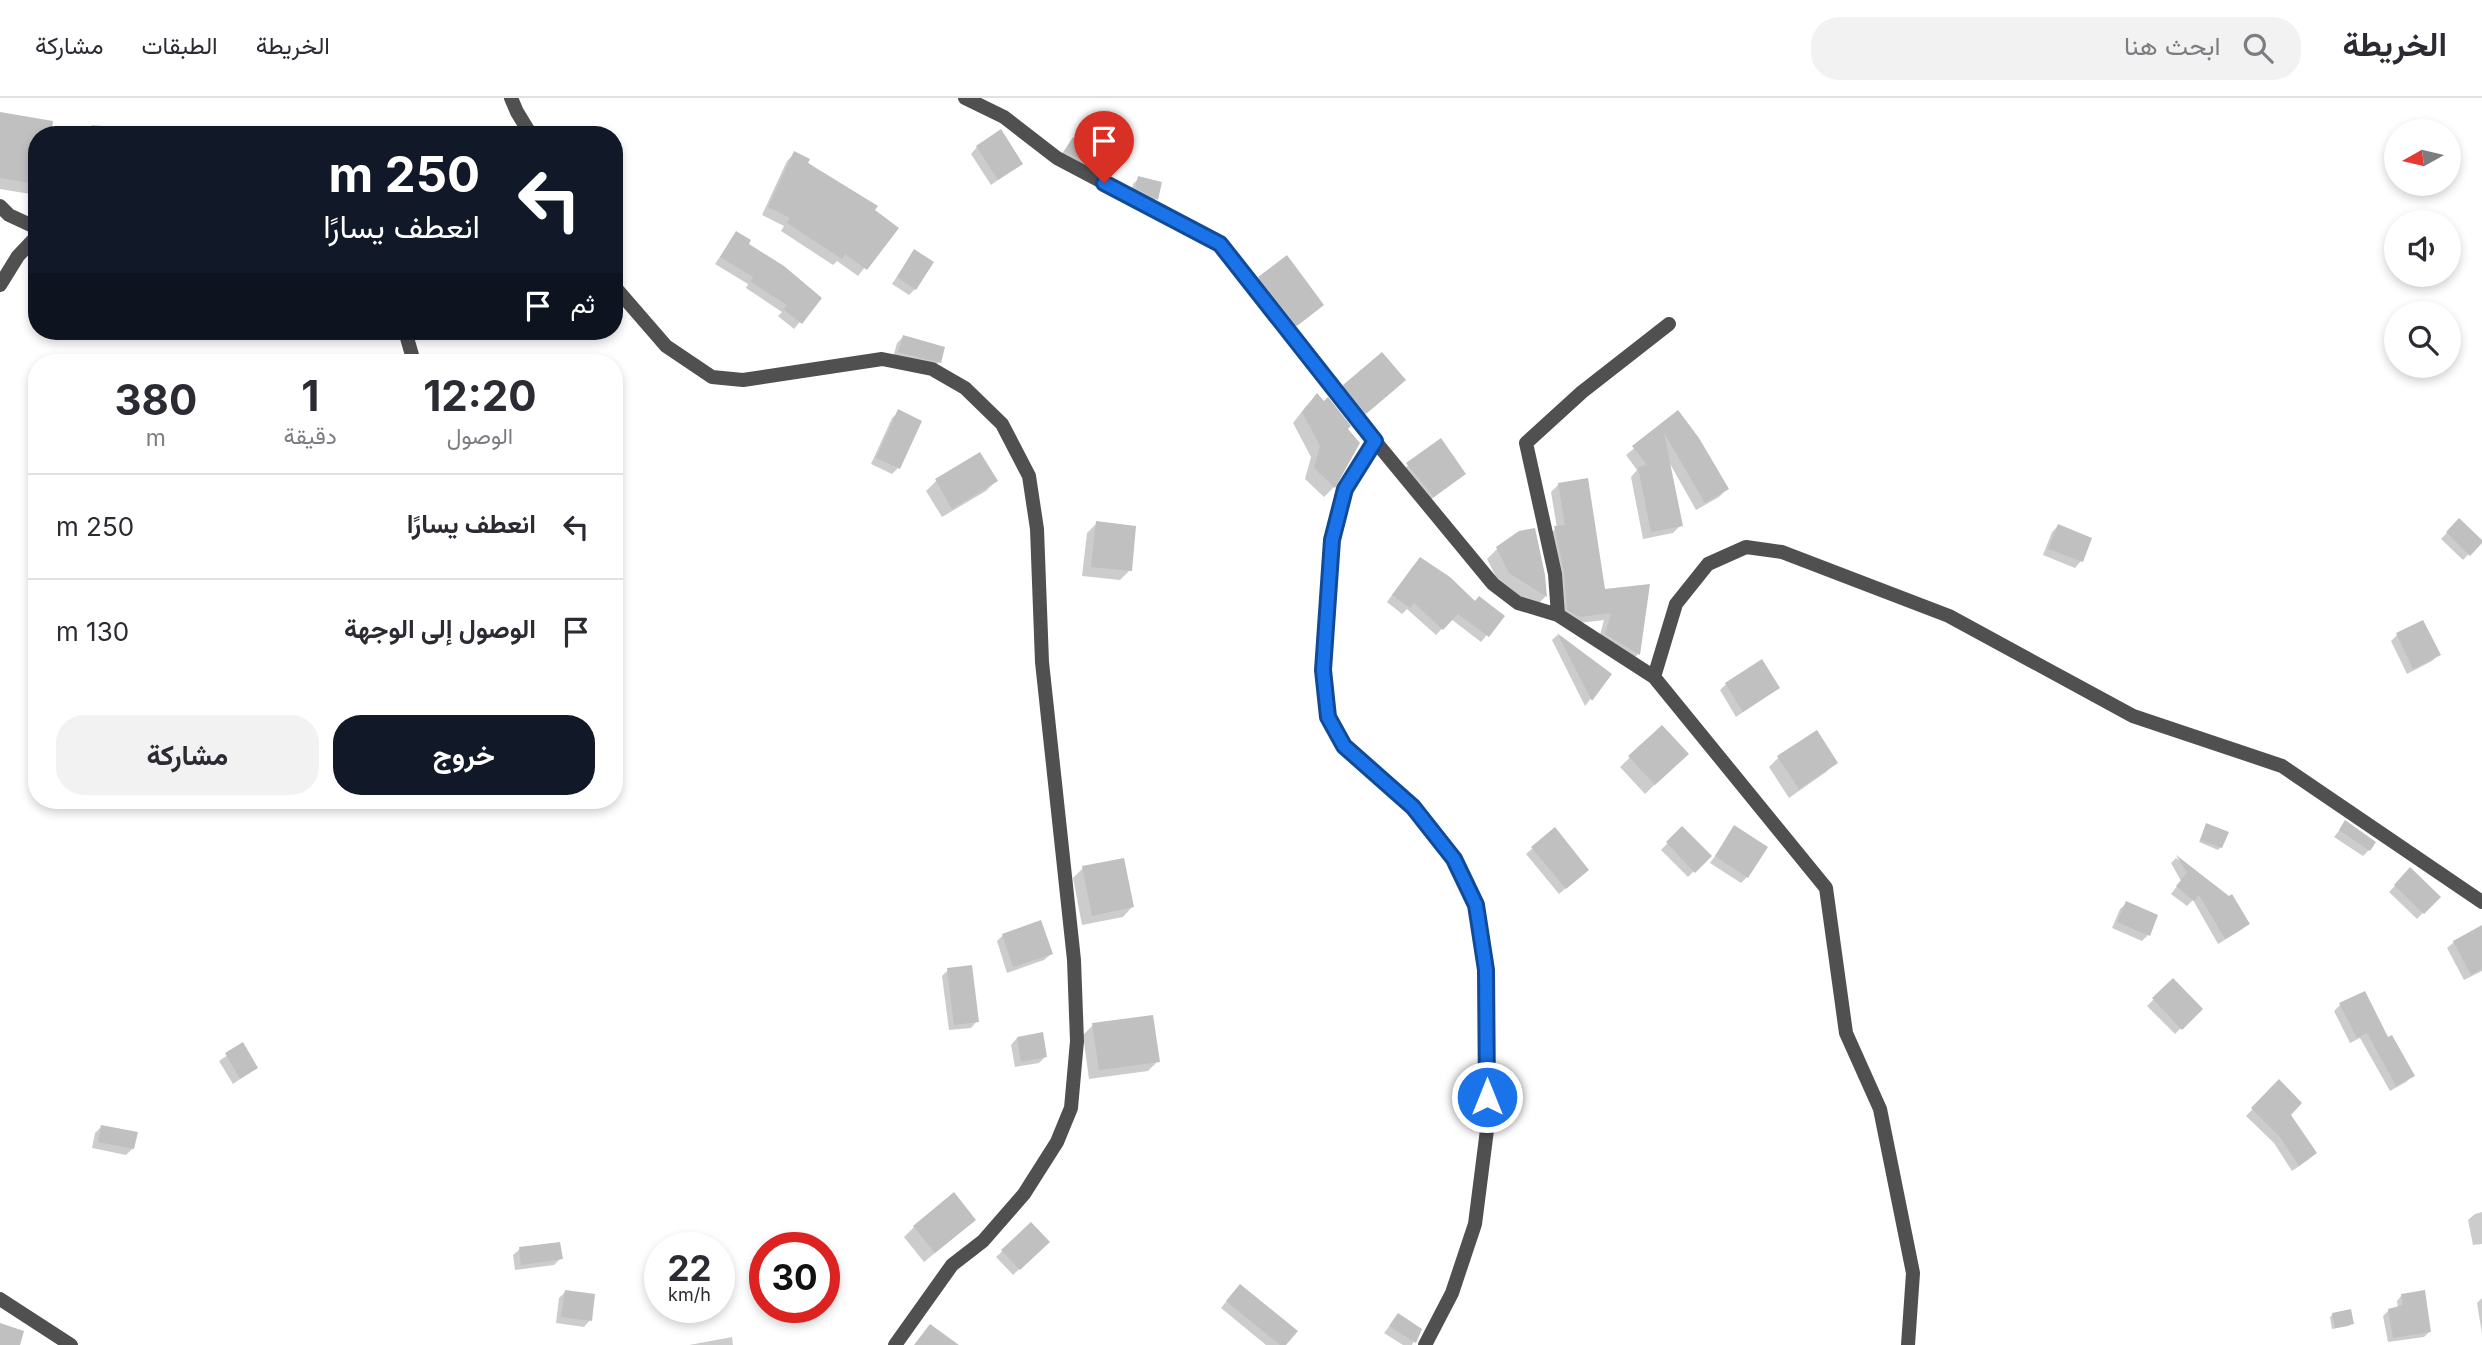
<!DOCTYPE html>
<html lang="ar">
<head>
<meta charset="utf-8">
<style>
  :root { --surface:#fff; --page:#f2f2f3; --text:#2b2b33; --muted:#7c7c81; --line:#e1e1e2; --accent:#111827 }
  body { margin:0; font-family:Inter,Vazirmatn,sans-serif; background:var(--page); color:var(--text); direction:rtl; height:100vh; display:flex; flex-direction:column; font-size:26px; white-space:nowrap }
  * { box-sizing:border-box; margin:0 }
  p { font-size:23px; color:var(--muted) }
  .icon { flex:none; width:38px; height:38px; fill:none; stroke:currentColor; stroke-width:2; stroke-linecap:round; stroke-linejoin:round }
  .map { position:relative; flex:1; overflow:hidden; direction:ltr }
  .side { position:absolute; left:28px; top:256px; width:595px; height:455px; display:flex; flex-direction:column; background:var(--surface); border-radius:28px; box-shadow:0 4px 10px #0003; direction:rtl }
  .side>* { flex:none }
  .banner { position:absolute; left:28px; top:28px; width:595px; height:214px; border-radius:28px; box-shadow:0 4px 10px #0003; direction:rtl; background:#111827; color:#fff; overflow:hidden }
  .needle { width:46px; rotate:262deg }
  .tools { position:absolute; left:2384px; top:21px; display:grid; gap:14px }
  .tools a { display:grid; place-items:center; width:77px; height:77px; border-radius:50%; background:var(--surface); box-shadow:0 4px 10px #0003; font-size:35px }
  .speed { position:absolute; left:644px; top:1134px; display:flex; gap:14px; font-size:35px; font-weight:700; text-align:center }
  .speed>* { display:grid; place-content:center; width:91px; height:91px; border-radius:50%; background:var(--surface); box-shadow:0 4px 10px #0003; line-height:1 }
  .speed small { font-size:18px; font-weight:400 }
  .speed .limit { border:10px solid #d22; background:#fff; color:#111 }
  .pin { position:absolute; display:grid; place-items:center; width:60px; height:60px; color:#fff; margin:-72px -30px; border-radius:50% 50% 50% 0; rotate:-45deg; box-shadow:0 0 7px #0007 }
  .pin .icon { rotate:45deg }
  .me { position:absolute; width:77px; margin:-38px; rotate:0deg; stroke-linejoin:round; filter:drop-shadow(0 0 5px #0008) }
  .turn { display:flex; align-items:center; gap:24px; height:147px; padding:0 28px; font-size:32px }
  .turn .icon { width:91px; height:91px; stroke-width:2.5 }
  .turn b { display:block; font-size:49px; line-height:60px }
  .then { display:flex; align-items:center; height:66px; padding:0 28px; background:#0003; gap:14px; font-size:26px }
  .eta { display:flex; justify-content:space-evenly; align-items:center; height:119px; text-align:center }
  .eta b { font-size:42px; font-weight:700; line-height:49px }
  .button { display:flex; gap:14px; margin-top:auto; padding:14px 28px }
  .button a { flex:1; height:80px; border-radius:28px; background:var(--accent); color:#fff; font-size:28px; font-weight:700; line-height:80px; text-align:center }
  .button a+a { background:var(--page); color:var(--text) }
  ul { padding:0; list-style:none }
  li { display:flex; align-items:center; gap:21px; height:105px; padding:0 28px; border-top:2px solid var(--line) }
  li div { flex:1 }
  li b { display:block; font-size:26px }
  li em { font-style:normal }
  header { display:flex; align-items:center; gap:42px; box-sizing:border-box; height:98px; padding:0 35px; background:var(--surface); border-bottom:2px solid var(--line) }
  header strong { font-size:33px }
  nav { display:flex; gap:38px; margin-inline-start:auto; font-size:24px }
  .search { width:490px; height:63px; background:var(--page); display:flex; align-items:center; gap:18px; box-sizing:border-box; padding:0 24px; border-radius:28px; color:var(--muted); font-size:26px }
  .map>svg:first-child { display:block }
  .shadow { fill:#0003 }
  .building { fill:#c0c0c0 }
  .lines { fill:none; stroke-linecap:round; stroke-linejoin:round }
  .minor { stroke:#505050; stroke-width:14 }
  .route-casing { stroke:#114b97; stroke-width:18 }
  .route { stroke:#1a73e8; stroke-width:12 }
</style>
</head>
<body>
<header>
<strong>الخريطة</strong>
<div class="search"><svg class="icon" aria-label="search" viewBox="0 0 24 24"><circle cx="10" cy="10" r="6"/><path d="M15 15l6 6"/></svg>ابحث هنا</div>
<nav><a>الخريطة</a><a>الطبقات</a><a>مشاركة</a></nav>
</header>
<div class="map">
<svg width="2482" height="1247" viewBox="0 0 2482 1247">
  <rect width="100%" height="100%" fill="#fff"/>
  <!-- shadow -->
  <path class="shadow" d="M0,18L37,37V90L30,96L0,91Z
    M92,27L142,32L141,37H83Z
    M1073,42L1099,71L1093,77L1059,59Z
    M977,49L1021,66L991,87L971,56Z
    M795,55L896,130L858,178L837,163L833,167L781,133L784,128L762,117L787,63Z
    M1139,80L1160,86L1156,101L1150,107L1130,97L1133,86Z
    M736,135L747,146L819,201L794,231L778,218L782,214L746,190L748,186L715,166Z
    M914,153L915,191L909,197L892,186Z
    M1259,180L1322,207L1286,236L1250,190Z
    M903,239L939,264L933,270L893,260L897,245Z
    M1344,288L1394,292L1355,324L1334,298Z
    M1307,307L1346,331L1358,345L1334,389L1324,399L1305,381L1311,359L1293,325Z
    M899,314L898,370L892,376L871,366L892,320Z
    M1677,315L1727,391L1719,399L1696,412L1669,364L1681,427L1673,435L1643,441L1631,379L1637,372L1626,357Z
    M1440,343L1463,376L1423,408L1397,376Z
    M979,356L996,383L986,393L942,419L926,393L936,383Z
    M1559,386L1604,492L1648,488L1638,556L1631,564L1598,544L1604,522L1571,526L1560,519L1547,438L1557,430L1551,394Z
    M2459,422L2481,443L2463,462L2441,441Z
    M1097,425L1130,472L1120,482L1082,478L1087,435Z
    M2058,428L2090,441L2081,463L2075,470L2043,457L2052,434Z
    M1497,451L1544,478L1545,499L1536,508L1499,485L1487,461Z
    M1414,467L1475,505L1502,518L1481,544L1451,521L1436,537L1407,511L1402,516L1387,504Z
    M2422,524L2438,557L2432,563L2407,576L2391,543L2397,537Z
    M1557,537L1610,576L1585,608L1552,542Z
    M1726,586L1778,590L1736,619L1720,592Z
    M1662,629L1686,656L1645,696L1620,669Z
    M1778,660L1836,664L1826,674L1789,700L1769,669Z
    M2345,725L2369,752L2363,758L2334,739Z
    M2207,727L2221,749L2218,752L2199,744Z
    M1682,730L1709,758L1688,779L1661,752Z
    M1735,730L1747,779L1741,785L1710,765Z
    M1533,750L1580,778L1559,796L1526,756Z
    M2176,760L2229,800L2248,826L2241,832L2218,846L2193,802L2187,808L2171,796L2181,783L2171,765Z
    M1083,770L1132,809L1123,819L1082,827L1073,780Z
    M2410,772L2438,799L2417,821L2389,794Z
    M2127,805L2148,837L2142,843L2112,830L2120,811Z
    M2482,834V873L2464,882L2447,850L2454,844Z
    M1003,837L1051,856L1044,862L1007,875L997,843Z
    M948,872L977,923L971,930L949,932L942,878Z
    M2173,882L2200,911L2175,936L2147,908Z
    M2340,907L2387,942L2412,978L2406,984L2390,993L2360,940L2350,945L2334,913Z
    M1093,927L1158,963L1148,973L1089,981L1083,937Z
    M1017,940L1045,959L1039,965L1015,969L1011,947Z
    M242,947L256,970L233,986L219,963Z
    M2279,984L2288,1016L2309,1061L2292,1073L2274,1045L2246,1018Z
    M101,1029L133,1050L126,1057L92,1050L95,1035Z
    M2482,1114V1146L2473,1147L2468,1122L2475,1116Z
    M1031,1126L1047,1144L1013,1177L996,1159Z
    M914,1129L964,1131L924,1164L904,1139Z
    M520,1151L561,1160L554,1167L515,1172L513,1157Z
    M565,1194L590,1222L584,1229L556,1225L559,1200Z
    M1234,1194L1284,1247H1266L1221,1210Z
    M2402,1197L2429,1234L2424,1239L2388,1244L2383,1218L2389,1212L2398,1210L2397,1203Z
    M2482,1200V1236L2477,1205Z
    M2333,1216L2352,1225L2349,1228L2332,1231L2330,1219Z
    M1398,1217L1420,1232L1412,1247H1403L1384,1235Z
    M732,1239L733,1247H689Z"/>
  <!-- building -->
  <path class="building" d="M0,14L53,23L51,37H37V86L0,80Z
    M1001,31L1023,66L998,82L976,48Z
    M1073,39L1107,64L1101,72L1064,53Z
    M794,53L810,61L808,65L878,108L875,112L899,130L867,172L845,156L842,161L787,125L790,120L768,109Z
    M1138,78L1162,84L1158,102L1135,90Z
    M736,133L751,142L749,146L784,168L822,200L802,226L783,211L787,207L751,184L753,179L720,159Z
    M914,151L934,164L916,192L897,179Z
    M1287,157L1324,207L1297,228L1258,179Z
    M903,237L945,249L941,265L898,254Z
    M1382,254L1406,282L1366,316L1343,287Z
    M1317,295L1324,303L1328,299L1351,328L1348,331L1360,345L1335,390L1314,370L1320,348L1302,314Z
    M898,311L922,323L900,371L876,360Z
    M1678,312L1699,340L1729,391L1705,405L1664,335L1683,428L1651,434L1638,369L1647,367L1632,348Z
    M1441,340L1466,376L1434,399L1406,365Z
    M980,354L998,383L952,411L935,381Z
    M1588,380L1605,491L1650,486L1640,557L1605,536L1611,515L1580,519L1567,512L1564,474L1554,428L1565,427L1558,385Z
    M2459,420L2482,442V445L2470,458L2446,434Z
    M1096,423L1136,428L1132,473L1091,469Z
    M2058,426L2092,440L2083,464L2048,451Z
    M1535,430L1545,477L1547,499L1509,475L1496,449L1519,433Z
    M1420,459L1450,479L1475,503L1479,498L1505,518L1489,539L1458,516L1443,532L1414,505L1410,510L1392,497Z
    M2423,522L2441,557L2413,571L2396,535Z
    M1557,535L1612,576L1592,603Z
    M1762,561L1780,590L1743,614L1725,585Z
    M1662,627L1689,656L1655,687L1628,658Z
    M1817,632L1838,665L1799,691L1777,658Z
    M2345,722L2376,744L2370,753L2339,732Z
    M2206,725L2229,734L2222,750L2200,742Z
    M1734,727L1768,749L1748,780L1715,758Z
    M1682,728L1712,758L1695,775L1666,744Z
    M1555,729L1589,772L1566,791L1531,749Z
    M2176,757L2229,798L2232,796L2250,826L2225,841L2199,797L2194,803L2176,788L2187,775Z
    M1124,760L1134,809L1092,818L1082,768Z
    M2410,769L2441,799L2424,816L2394,787Z
    M2126,803L2158,817L2150,838L2117,824Z
    M1041,822L1053,856L1013,869L1002,836Z
    M2482,827V871L2471,877L2453,843Z
    M972,867L979,924L954,927L947,870Z
    M2173,880L2203,911L2182,932L2152,900Z
    M2365,893L2388,939L2392,937L2415,978L2396,988L2367,935L2357,940L2339,905Z
    M1153,917L1160,964L1099,972L1092,925Z
    M1043,934L1047,959L1021,964L1017,939Z
    M243,944L258,970L240,981L225,955Z
    M2279,981L2302,1005L2291,1017L2317,1055L2299,1068L2280,1039L2251,1010Z
    M101,1027L138,1034L134,1051L98,1044Z
    M954,1094L976,1122L935,1155L913,1128Z
    M1031,1124L1050,1144L1020,1172L1001,1152Z
    M560,1144L563,1161L521,1167L519,1149Z
    M1240,1186L1298,1233L1286,1247H1280L1226,1203Z
    M565,1192L595,1196L592,1223L561,1219Z
    M2425,1192L2431,1234L2393,1240L2388,1211L2403,1207L2401,1196Z
    M2351,1211L2354,1226L2335,1230L2332,1215Z
    M1398,1215L1422,1231L1416,1245L1389,1228Z
    M0,1225L24,1233L20,1247H0Z
    M930,1226L959,1247H914Z"/>
  <g class="lines">
    <!-- minor -->
    <path class="minor" d="M511,0L517,14L531,37
      M965,0L1004,19L1057,60L1220,146L1375,343L1493,486L1518,505L1558,517L1654,579L1826,790L1846,935L1880,1011L1913,1175L1908,1247
      M0,108L9,117L37,130
      M0,187L18,158L37,138
      M614,188L666,248L712,279L743,282L882,261L932,271L965,290L1002,326L1029,378L1037,431L1042,564L1074,862L1077,943L1071,1010L1057,1044L1024,1096L983,1143L952,1167L895,1247
      M405,233L414,264
      M1375,343L1345,391L1332,442L1323,572L1328,619L1344,648L1413,709L1454,761L1476,807L1486,872L1488,1024L1475,1126L1452,1195L1425,1247
      M1558,517L1555,476L1526,345L1582,294L1669,226
      M1654,579L1676,506L1708,466L1746,449L1782,454L1949,518L2133,618L2282,668L2482,804
      M0,1201L71,1247"/>
  </g>
  <g class="lines">
    <!-- route casing -->
    <g class="route-casing">
      <path id="route" d="M1104,85L1220,146L1375,343L1345,391L1332,442L1323,572L1328,619L1344,648L1413,709L1454,761L1476,807L1486,872L1487,999"/>
    </g>
    <!-- route -->
    <use href="#route" class="route"/>
  </g>
</svg>
<div class="tools">
<a><svg class="needle" viewBox="-14 -14 28 28"><path d="M0-13l5 13h-10z" fill="#e53935"/><path d="M0 13l5-13h-10z" fill="#7c7c81"/></svg></a>
<a><svg class="icon" aria-label="sound" viewBox="0 0 24 24"><path d="M4 9h4l5-4v14l-5-4H4zM17 9q2 3 0 6"/></svg></a>
<a><svg class="icon" aria-label="search" viewBox="0 0 24 24"><circle cx="10" cy="10" r="6"/><path d="M15 15l6 6"/></svg></a>
</div>
<div class="speed"><div>22<small>km/h</small></div><div class="limit">30</div></div>
<div class="pin" style="left:1104px;top:85px;background:#d93025"><svg class="icon" aria-label="arrive" viewBox="0 0 24 24"><path d="M6 21V4h12l-3 4 3 4H6"/></svg></div>
<svg class="me" style="left:1487px;top:999px" viewBox="-20 -20 40 40"><circle r="17" fill="#1a73e8" stroke="#fff" stroke-width="3"/><path d="M0-11L8 9 0 5-8 9z" fill="#fff"/></svg>
<div class="banner">
<div class="turn"><svg class="icon" aria-label="left" viewBox="0 0 24 24"><path d="M17 20v-9H6M10 6l-5 5 5 5"/></svg><div><b>250 m</b>انعطف يسارًا</div></div>
<div class="then">ثم<svg class="icon" aria-label="arrive" viewBox="0 0 24 24"><path d="M6 21V4h12l-3 4 3 4H6"/></svg></div>
</div>
<section class="side">
<div class="eta">
<div><b>12:20</b><p>الوصول</p></div>
<div><b>1</b><p>دقيقة</p></div>
<div><b>380</b><p>m</p></div>
</div>
<ul>
<li><svg class="icon" aria-label="left" viewBox="0 0 24 24"><path d="M17 20v-9H6M10 6l-5 5 5 5"/></svg><div><b>انعطف يسارًا</b></div><em>250 m</em></li>
<li><svg class="icon" aria-label="arrive" viewBox="0 0 24 24"><path d="M6 21V4h12l-3 4 3 4H6"/></svg><div><b>الوصول إلى الوجهة</b></div><em>130 m</em></li>
</ul>
<div class="button"><a>خروج</a><a>مشاركة</a></div>
</section>
</div>
</body>
</html>
